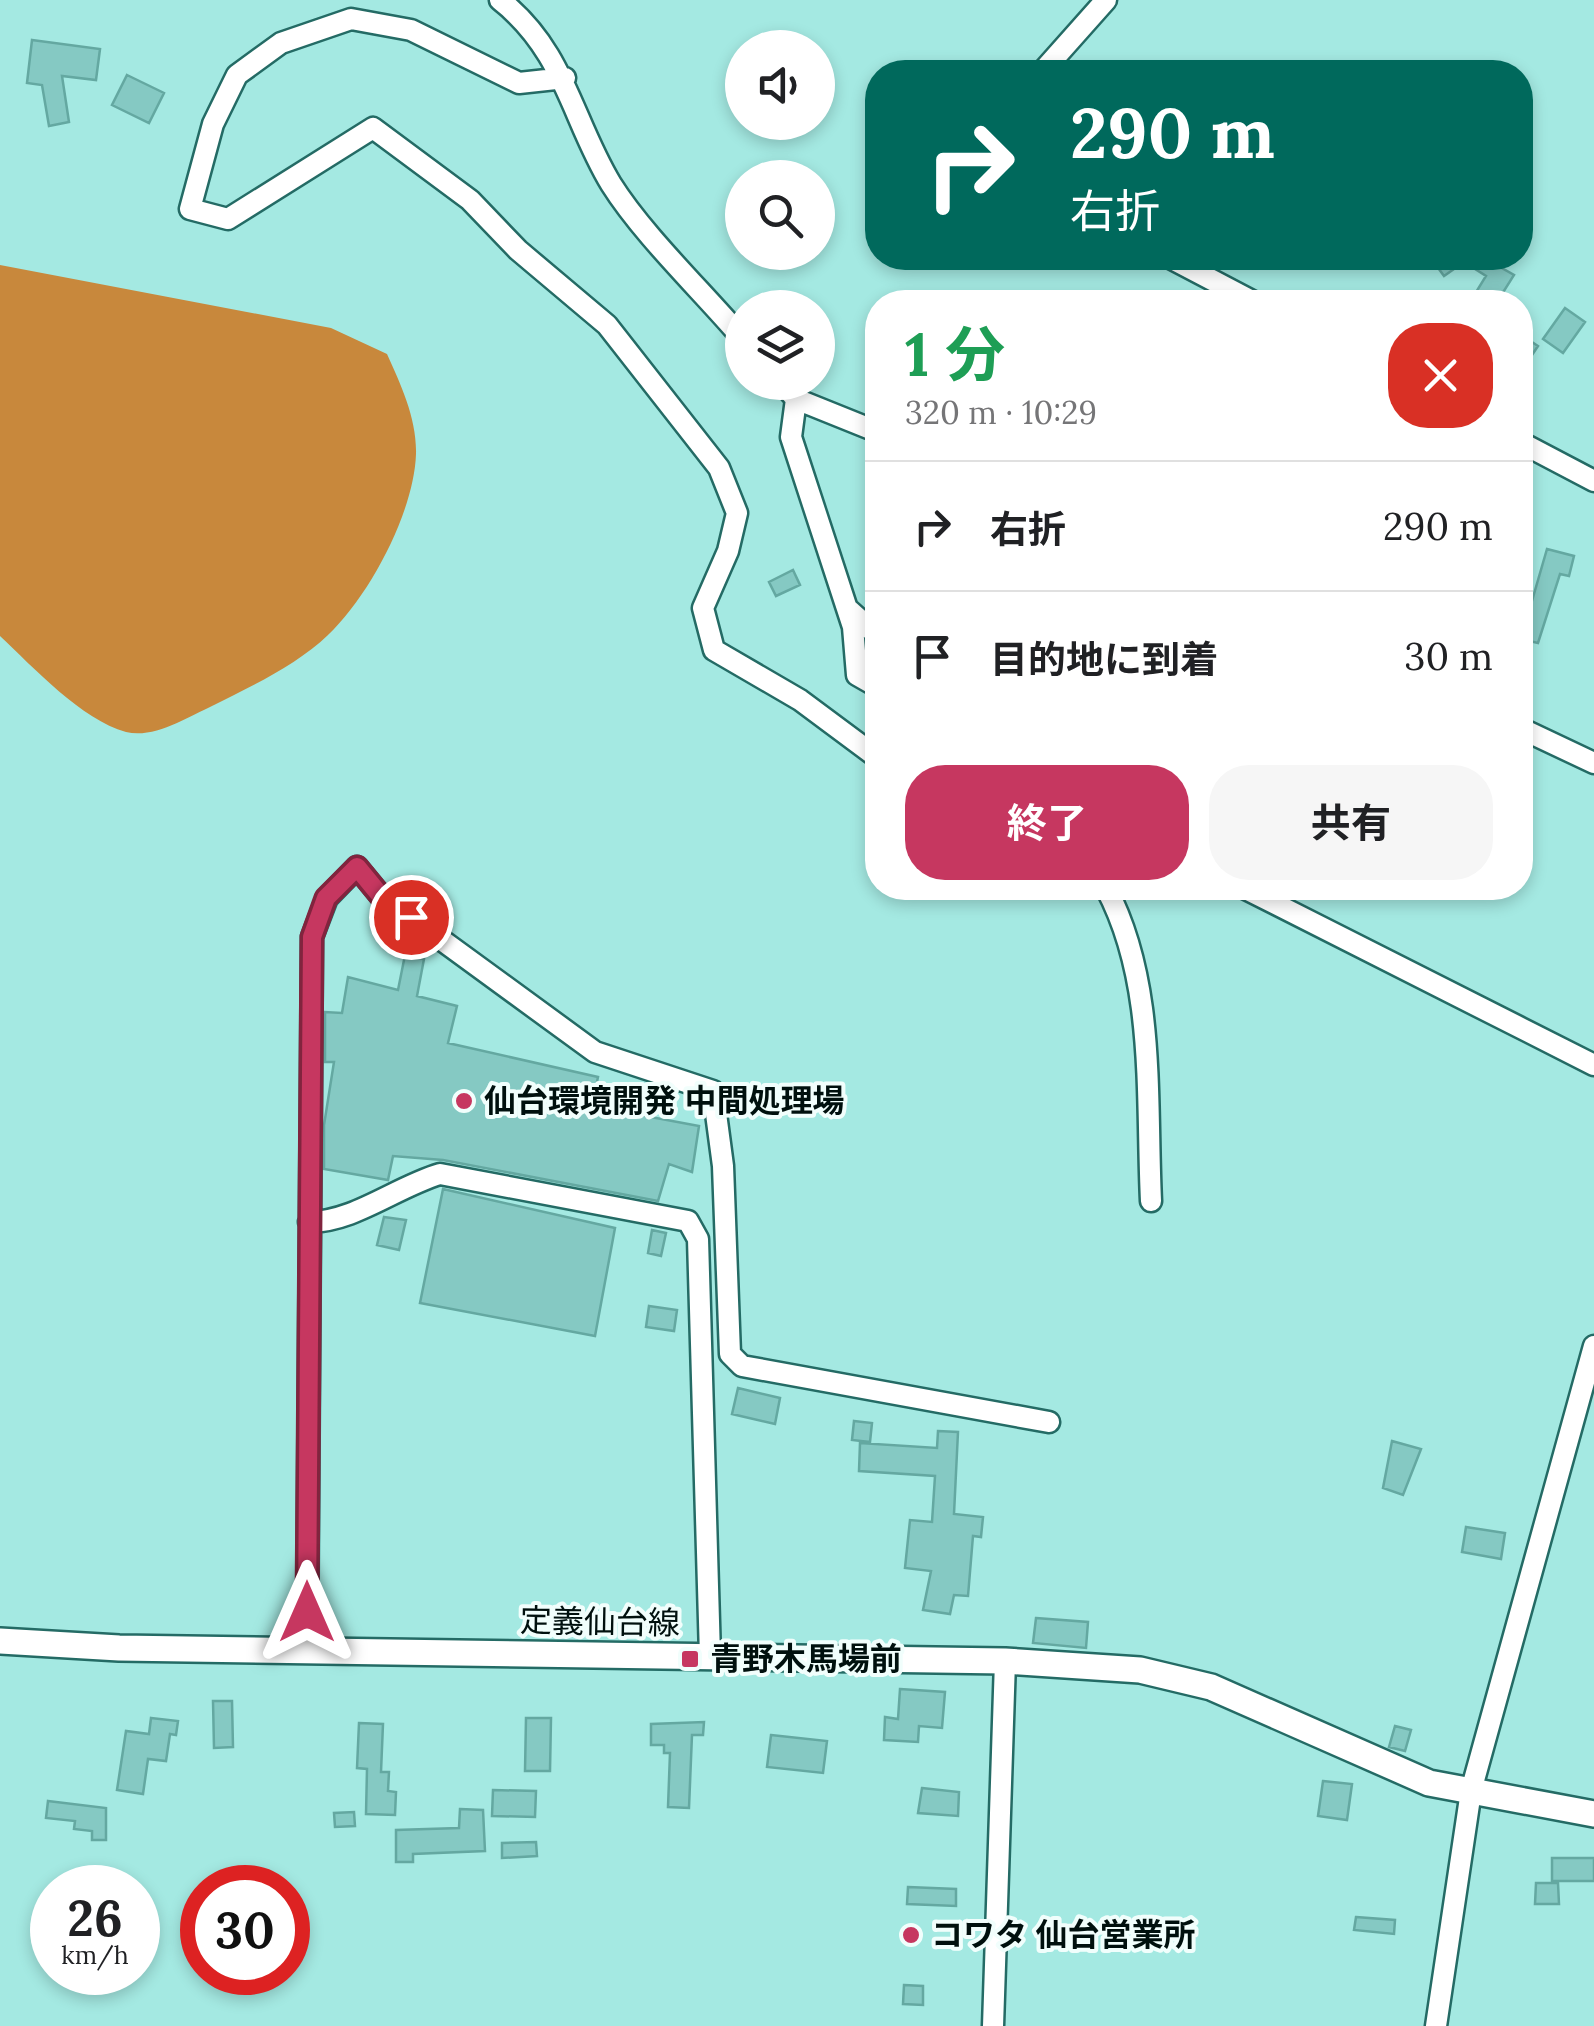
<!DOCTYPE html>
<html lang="ja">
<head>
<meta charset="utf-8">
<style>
  :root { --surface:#fff; --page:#f6f6f6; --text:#202124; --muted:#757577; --line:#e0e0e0; --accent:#c63760 }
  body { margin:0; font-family:Lora,"Noto Sans JP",serif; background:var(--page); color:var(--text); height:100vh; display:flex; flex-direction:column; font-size:38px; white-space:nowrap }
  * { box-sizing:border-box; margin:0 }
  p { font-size:32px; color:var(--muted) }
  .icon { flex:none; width:55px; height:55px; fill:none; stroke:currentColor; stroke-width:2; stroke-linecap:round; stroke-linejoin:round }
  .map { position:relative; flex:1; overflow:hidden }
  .drawer { position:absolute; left:865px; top:290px; width:668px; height:610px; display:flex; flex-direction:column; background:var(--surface); border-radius:40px; box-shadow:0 5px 15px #0003 }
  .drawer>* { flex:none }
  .banner { position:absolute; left:865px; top:60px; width:668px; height:210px; border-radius:40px; box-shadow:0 5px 15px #0003; background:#00695c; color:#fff; overflow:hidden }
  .controls { position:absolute; left:725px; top:30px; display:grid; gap:20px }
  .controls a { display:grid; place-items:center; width:110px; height:110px; border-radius:50%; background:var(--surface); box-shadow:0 5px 15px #0003; font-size:50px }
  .speed { position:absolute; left:30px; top:1865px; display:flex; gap:20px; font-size:50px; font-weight:700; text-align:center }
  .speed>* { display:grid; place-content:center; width:130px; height:130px; border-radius:50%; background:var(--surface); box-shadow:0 5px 15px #0003; line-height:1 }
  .speed small { font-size:25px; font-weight:400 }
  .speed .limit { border:15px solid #d22; background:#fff; color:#111 }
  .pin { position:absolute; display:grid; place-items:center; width:85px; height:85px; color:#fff; margin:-42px; border:5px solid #fff; border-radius:50%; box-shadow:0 2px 10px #0007 }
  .me { position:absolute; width:110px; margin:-55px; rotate:0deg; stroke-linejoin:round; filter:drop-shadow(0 0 8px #0008) }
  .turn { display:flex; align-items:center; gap:35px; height:210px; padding:0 40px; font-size:45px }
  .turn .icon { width:130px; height:130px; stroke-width:2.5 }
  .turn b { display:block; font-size:70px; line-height:85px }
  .round { display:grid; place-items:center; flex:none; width:105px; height:105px; border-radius:40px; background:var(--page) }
  .overview { display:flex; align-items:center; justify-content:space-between; height:170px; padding:0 40px }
  h1 { font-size:60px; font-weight:700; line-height:75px; color:#1e9e55 }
  .primary-button { display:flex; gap:20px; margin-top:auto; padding:20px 40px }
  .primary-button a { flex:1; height:115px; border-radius:40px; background:var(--accent); color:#fff; font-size:40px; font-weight:700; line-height:115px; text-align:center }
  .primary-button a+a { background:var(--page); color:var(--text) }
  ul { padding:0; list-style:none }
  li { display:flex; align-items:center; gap:30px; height:130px; padding:0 40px; border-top:2px solid var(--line) }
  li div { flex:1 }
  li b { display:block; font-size:38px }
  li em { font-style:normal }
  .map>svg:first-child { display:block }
  .forest { fill:#c8883c }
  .building { fill:#85c9c3; stroke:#64a8a1; stroke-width:2.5 }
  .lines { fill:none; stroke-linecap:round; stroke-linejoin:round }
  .minor-casing { stroke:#246b65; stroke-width:25 }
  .major-casing { stroke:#246b65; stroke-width:30 }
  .minor { stroke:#fff; stroke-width:20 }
  .major { stroke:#fff; stroke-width:25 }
  .route-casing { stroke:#81243e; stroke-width:25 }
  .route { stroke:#c63760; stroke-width:18 }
  .poi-dot { fill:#c63760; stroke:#f1fefc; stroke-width:4 }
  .labels { text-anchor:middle; stroke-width:8; stroke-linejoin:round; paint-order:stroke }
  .poi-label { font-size:32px; font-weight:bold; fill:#00100e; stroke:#f1fefc; text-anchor:start }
  .street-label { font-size:32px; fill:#00100e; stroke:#f1fefc }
</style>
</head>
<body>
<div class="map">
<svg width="1594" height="2026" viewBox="0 0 1594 2026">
  <rect width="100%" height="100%" fill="#a4e9e2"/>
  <!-- forest -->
  <path class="forest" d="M0,265L331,328L387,354C401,385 417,419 416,454C414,512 370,595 328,635C297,665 250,687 212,706C188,717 154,739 126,732C82,720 33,667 0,636Z"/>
  <!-- building -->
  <path class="building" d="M32,40L100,49L96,80L62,76L69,122L49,126L42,85L27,83Z
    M127,75L164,93L149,123L112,105Z
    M1446,258H1484L1514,275L1497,302H1470L1486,276L1464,262L1444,276L1436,265Z
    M1565,308L1585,322L1563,353L1543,339Z
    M1520,334L1538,346L1520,373Z
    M1547,549L1574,556L1569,576L1560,574L1538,643L1521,639Z
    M793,570L800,585L776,596L769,582Z
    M405,955L424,959L417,996L457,1006L448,1043L598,1077L592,1106L699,1126L692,1172L669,1164L658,1201L443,1160L393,1156L388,1180L324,1169V1125L334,1062H325V1012L342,1013L348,977L398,990Z
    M443,1189L615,1228L595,1336L420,1303Z
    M384,1217L406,1220L399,1250L377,1245Z
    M652,1230L666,1233L661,1256L648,1253Z
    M649,1306L677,1310L674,1331L646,1327Z
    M738,1388L780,1398L775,1424L732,1414Z
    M854,1421L872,1423L870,1442L852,1440Z
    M938,1431L958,1432L954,1514L983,1517L981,1537L973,1536L968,1596L954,1595L950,1614L923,1610L931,1571L905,1568L910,1520L932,1522L935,1476L859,1471L860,1443L937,1448Z
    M1392,1441L1421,1449L1403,1495L1383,1488Z
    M1466,1527L1505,1533L1501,1559L1462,1552Z
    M1036,1618L1088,1622L1086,1648L1033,1643Z
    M900,1689L945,1692L942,1728L919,1726L918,1742L884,1740L885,1717L898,1719Z
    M213,1701H232L233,1747L214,1748Z
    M151,1718L178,1721L176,1735L170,1734L166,1761L148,1759L143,1794L117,1790L126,1731L149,1734Z
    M526,1718H551L550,1771H525Z
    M704,1722L703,1735H692L689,1808L668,1807L670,1753H664V1745H651V1724Z
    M359,1723L383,1724L381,1772H389L388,1791L396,1792L395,1815L366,1814L367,1769L357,1768Z
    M1395,1726L1411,1730L1405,1751L1389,1747Z
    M771,1735L827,1741L823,1773L767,1767Z
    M1323,1781L1352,1784L1347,1820L1318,1816Z
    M922,1788L959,1792L958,1816L918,1813Z
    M493,1790L536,1791L535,1817L492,1816Z
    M48,1801L106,1808V1840H92V1831L74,1829L75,1821L46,1818Z
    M460,1809L483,1810L485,1851L413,1854V1862H396V1830L459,1828Z
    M354,1812L355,1826L335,1827L334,1813Z
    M536,1842L537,1856L502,1858V1843Z
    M1552,1858H1594V1881H1552Z
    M1536,1883H1558L1559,1904H1535Z
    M908,1887L956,1889V1906L907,1904Z
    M1356,1917L1395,1920L1394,1934L1354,1930Z
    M904,1985L923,1986V2005L903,2004Z"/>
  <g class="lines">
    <!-- minor casing -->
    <g class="minor-casing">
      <path id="minor" d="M500,0C565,51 572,120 611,184C643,235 702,291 742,338
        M1042,72L1106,0
        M565,78L519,83L411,30L351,19L281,43L237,75L213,124L190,209L228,219L373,128L470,200L518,250L607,325L719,468L737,513L728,551L703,608L714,650L800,700L878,758
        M1170,258L1254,302
        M781,382L796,399L878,432
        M796,399L791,437L853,627L857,675L878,687
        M1520,442L1594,481
        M849,610L878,636
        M1520,728L1594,763
        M1106,888C1156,982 1146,1097 1151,1201
        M1244,888L1594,1065
        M309,1222C354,1222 396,1187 440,1174L688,1221L698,1239L710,1656
        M307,1651L312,937L327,898L357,867L380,895L595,1052L713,1091L723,1166L730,1354L742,1366L1049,1422
        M993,2026L1005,1661
        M1436,2026L1471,1791L1594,1346"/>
    </g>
    <!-- major casing -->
    <g class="major-casing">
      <path id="major" d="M0,1641L119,1648L1005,1661L1140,1670L1211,1687L1429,1783L1594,1814"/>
    </g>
    <!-- minor -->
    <use href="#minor" class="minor"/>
    <!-- major -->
    <use href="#major" class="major"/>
  </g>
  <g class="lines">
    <!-- route casing -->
    <g class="route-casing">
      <path id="route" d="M307,1612L312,937L326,898L357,867L380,895L411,917"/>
    </g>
    <!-- route -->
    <use href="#route" class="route"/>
  </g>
  <!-- markers -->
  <g class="poi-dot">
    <circle cx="464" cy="1101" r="10"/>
    <rect x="680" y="1649" width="20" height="20" rx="5"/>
    <circle cx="911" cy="1935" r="10"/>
  </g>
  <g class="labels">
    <!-- poi labels -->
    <g class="poi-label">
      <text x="484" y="1112">仙台環境開発 中間処理場</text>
      <text x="710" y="1670">青野木馬場前</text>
      <text x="931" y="1946">コワタ 仙台営業所</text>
    </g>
    <!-- street labels -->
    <g class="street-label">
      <text transform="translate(600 1622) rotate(1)" y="11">定義仙台線</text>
    </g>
  </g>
</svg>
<div class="controls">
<a><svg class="icon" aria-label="sound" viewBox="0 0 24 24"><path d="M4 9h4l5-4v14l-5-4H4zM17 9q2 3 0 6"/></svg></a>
<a><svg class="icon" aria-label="search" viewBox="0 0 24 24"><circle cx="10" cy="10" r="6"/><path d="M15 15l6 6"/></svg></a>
<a><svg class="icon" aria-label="layers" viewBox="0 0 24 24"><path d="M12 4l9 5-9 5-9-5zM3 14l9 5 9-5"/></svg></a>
</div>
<div class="speed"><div>26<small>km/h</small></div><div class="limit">30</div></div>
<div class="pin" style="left:411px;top:917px;background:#d93025"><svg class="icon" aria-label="arrive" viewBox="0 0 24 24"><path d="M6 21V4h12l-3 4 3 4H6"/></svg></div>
<svg class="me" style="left:307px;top:1612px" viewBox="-20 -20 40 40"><path d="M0-17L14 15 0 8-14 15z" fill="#c63760" stroke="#fff" stroke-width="4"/></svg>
<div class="banner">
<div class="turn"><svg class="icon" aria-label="right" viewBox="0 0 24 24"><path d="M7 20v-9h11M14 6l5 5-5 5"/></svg><div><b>290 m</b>右折</div></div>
</div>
<section class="drawer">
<div class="overview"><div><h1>1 分</h1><p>320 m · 10:29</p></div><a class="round" style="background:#d93025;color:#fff"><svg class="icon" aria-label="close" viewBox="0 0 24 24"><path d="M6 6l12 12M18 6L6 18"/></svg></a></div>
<ul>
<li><svg class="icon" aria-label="right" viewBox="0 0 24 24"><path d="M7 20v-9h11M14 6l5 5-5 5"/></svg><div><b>右折</b></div><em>290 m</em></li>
<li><svg class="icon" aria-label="arrive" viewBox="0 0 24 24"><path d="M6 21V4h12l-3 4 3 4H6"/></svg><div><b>目的地に到着</b></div><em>30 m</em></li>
</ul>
<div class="primary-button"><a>終了</a><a>共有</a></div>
</section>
</div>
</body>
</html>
